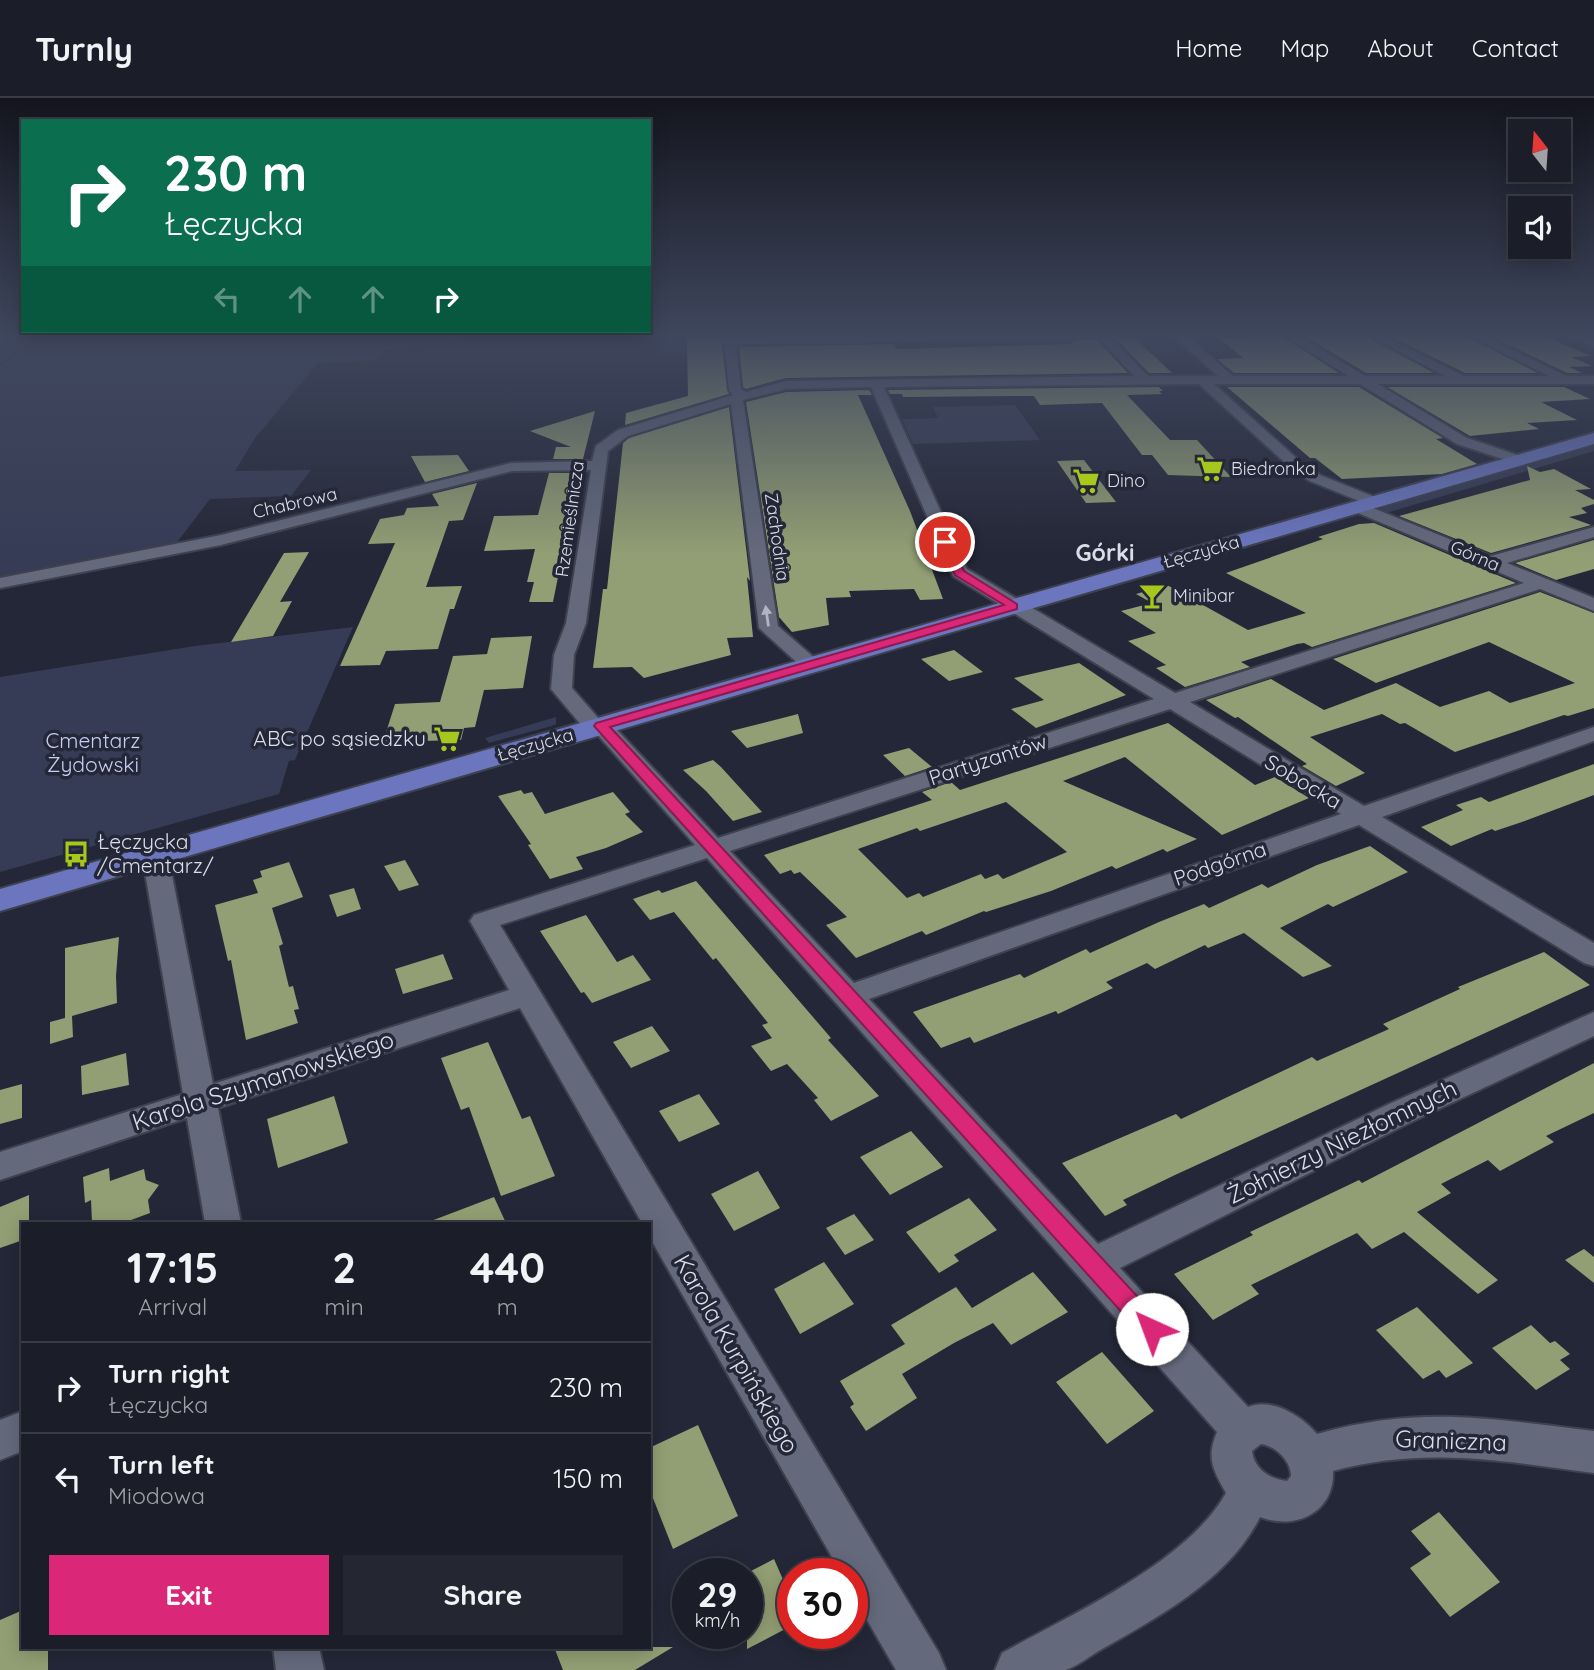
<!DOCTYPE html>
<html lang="en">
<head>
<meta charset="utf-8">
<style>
  :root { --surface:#1b1d29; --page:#242631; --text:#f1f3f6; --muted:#a0a2a8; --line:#393b46; --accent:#db2777 }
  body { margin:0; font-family:Quicksand,sans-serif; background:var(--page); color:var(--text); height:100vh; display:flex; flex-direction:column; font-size:26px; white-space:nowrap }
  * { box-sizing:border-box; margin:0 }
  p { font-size:23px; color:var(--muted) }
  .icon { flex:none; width:38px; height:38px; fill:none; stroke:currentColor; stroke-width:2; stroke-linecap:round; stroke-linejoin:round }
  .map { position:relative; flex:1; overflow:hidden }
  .details { position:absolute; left:21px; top:1124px; width:630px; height:427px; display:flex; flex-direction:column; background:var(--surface); border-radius:0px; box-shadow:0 4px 18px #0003,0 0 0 2px var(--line) }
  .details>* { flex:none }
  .top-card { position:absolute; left:21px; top:21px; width:630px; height:214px; border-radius:0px; box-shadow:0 4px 18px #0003,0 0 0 2px var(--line); background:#0b6e4f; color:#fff; overflow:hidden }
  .needle { width:46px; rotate:343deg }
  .controls { position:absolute; left:1508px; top:21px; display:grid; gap:14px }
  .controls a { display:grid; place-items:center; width:63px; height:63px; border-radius:0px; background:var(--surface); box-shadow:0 4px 18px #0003,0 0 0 2px var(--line); font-size:35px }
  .speed { position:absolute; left:672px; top:1460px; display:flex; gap:14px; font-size:35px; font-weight:700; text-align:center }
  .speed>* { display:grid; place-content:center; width:91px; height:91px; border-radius:50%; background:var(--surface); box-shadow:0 4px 18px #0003,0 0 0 2px var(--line); line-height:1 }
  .speed small { font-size:18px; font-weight:400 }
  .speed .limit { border:10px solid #d22; background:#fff; color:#111 }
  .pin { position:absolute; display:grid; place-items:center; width:60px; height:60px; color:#fff; margin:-30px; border:4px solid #fff; border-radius:50%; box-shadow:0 2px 7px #0007 }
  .me { position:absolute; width:77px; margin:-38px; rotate:317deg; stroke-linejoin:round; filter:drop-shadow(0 0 5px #0008) }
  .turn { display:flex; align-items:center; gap:24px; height:147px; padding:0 28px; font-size:32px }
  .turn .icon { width:91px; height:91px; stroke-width:2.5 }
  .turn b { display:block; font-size:49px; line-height:60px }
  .lanes { display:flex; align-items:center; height:66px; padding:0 28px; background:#0003; justify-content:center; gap:35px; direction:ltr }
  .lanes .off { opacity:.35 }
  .eta { display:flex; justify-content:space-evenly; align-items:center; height:119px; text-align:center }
  .eta b { font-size:42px; font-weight:800; line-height:49px }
  .action { display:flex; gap:14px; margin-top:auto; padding:14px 28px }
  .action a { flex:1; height:80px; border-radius:0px; background:var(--accent); color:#fff; font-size:28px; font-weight:800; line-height:80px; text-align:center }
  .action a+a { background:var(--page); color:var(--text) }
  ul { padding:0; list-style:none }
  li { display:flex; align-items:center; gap:21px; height:91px; padding:0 28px; border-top:2px solid var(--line) }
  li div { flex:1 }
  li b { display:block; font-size:26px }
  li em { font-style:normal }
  header { display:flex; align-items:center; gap:42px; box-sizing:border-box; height:98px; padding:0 35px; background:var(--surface); border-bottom:2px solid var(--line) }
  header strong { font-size:33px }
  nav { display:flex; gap:38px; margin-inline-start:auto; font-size:24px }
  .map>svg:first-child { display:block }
  .green { fill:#363c55 }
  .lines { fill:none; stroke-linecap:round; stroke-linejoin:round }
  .stream { stroke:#0c102e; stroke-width:3.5 }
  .building { fill:#929e73; fill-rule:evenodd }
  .minor-casing { stroke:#3e414e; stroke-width:4 }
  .major-casing { stroke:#3e414e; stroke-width:4 }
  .minor { fill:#64697c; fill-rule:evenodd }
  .major { fill:#6b76bf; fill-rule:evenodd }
  .oneway { fill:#b1b4c2 }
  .route { fill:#db2777; stroke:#8e194d; stroke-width:2 }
  .labels { text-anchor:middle; stroke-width:7; stroke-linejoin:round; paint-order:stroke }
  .far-poi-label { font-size:18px; fill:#dbdde8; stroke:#242737; text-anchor:start }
  .far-street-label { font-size:18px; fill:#dbdde8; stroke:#242737 }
  .poi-label { font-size:21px; fill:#dbdde8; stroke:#242737; text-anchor:end }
  .park-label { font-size:21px; fill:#c4cef4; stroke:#242737 }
  .street-label { font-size:21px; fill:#dbdde8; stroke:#242737 }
  .far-district-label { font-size:23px; font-weight:bold; fill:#dbdde8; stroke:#242737 }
  .near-street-label { font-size:24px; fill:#dbdde8; stroke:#242737 }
</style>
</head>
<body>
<header>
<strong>Turnly</strong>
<nav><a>Home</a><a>Map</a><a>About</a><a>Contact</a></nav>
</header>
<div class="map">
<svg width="1594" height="1572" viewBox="0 0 1594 1572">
  <rect width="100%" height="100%" fill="#242737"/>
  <!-- green -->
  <path class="green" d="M0,236H43L0,266Z
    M76,236H491L384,253L375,262L318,265L255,340L235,373L311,372L291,398L210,401L175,447L0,481V268L41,239Z
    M1015,307L1040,342L913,346L902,321L938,320L933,309Z
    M1594,347V353L1383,416L1380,412L1383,409Z
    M353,529L295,662L289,663L279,696L0,774V579L195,548Z
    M556,619V626L552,628L489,645L485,640Z"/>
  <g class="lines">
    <!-- stream -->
    <path class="stream" d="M0,240L50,236"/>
  </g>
  <!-- building -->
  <path class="building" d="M1328,236H1363L1434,275H1366L1303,237Z
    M1385,236H1463L1538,275H1465Z
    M1486,236H1540L1591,258L1571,259L1592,268L1569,269L1582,275H1567Z
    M1270,238H1281L1339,275H1234L1217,261L1243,260L1219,240Z
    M1115,240H1135L1172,275H1149Z
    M687,241H721L729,296L625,327L626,315L688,298Z
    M1076,242H1097L1128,275L786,280L746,291L743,289L739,249L894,246L897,251L1073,246L1071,244Z
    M1159,289L1163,293H1159L1162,296L1127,297L1170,342H1197L1231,379L1168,377L1152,357H1142L1102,305L1040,307L1034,298H1010L903,299L902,296H890L888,292Z
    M1227,289H1359L1443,340L1436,341L1477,366L1442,376L1342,381L1315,360H1310Z
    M1387,289H1564L1590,301L1541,304L1577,322L1527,325L1539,331L1470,338Z
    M869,292L872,297H858L910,413L943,501L920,502L914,491L849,493L851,499L826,500L829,527L792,534L779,519L746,304L786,294Z
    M729,309L750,483L747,479L753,539L727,540L731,557L644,580L632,569L593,570L603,491H607L623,345L629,340Z
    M595,313L583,361H553L556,349H571L530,333Z
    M458,357L469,373L425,384L411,358Z
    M1084,362L1116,404L1086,405L1057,363Z
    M1527,368L1540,374L1554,371L1591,391L1575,392L1594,402V406L1581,410L1587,415L1569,419L1591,427L1491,455L1399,418L1530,382Z
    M549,375H579L568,419H570L553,504H529L534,484H527L535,451L484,453L494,418L538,417Z
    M477,385L463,422L449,423L426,489L462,488L454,511H450L438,551L386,553L380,567L340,568L395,445L368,446L380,421L404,417L407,410L439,408L432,396Z
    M1374,425L1516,485L1312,549L1304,545L1297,546L1241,564L1250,569L1185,589L1156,570L1166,567L1128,543L1156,535L1121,513L1152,505L1136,496L1167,487L1248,532L1306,515L1226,475L1323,441L1318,439L1359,426Z
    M1594,442V471L1556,482L1515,465Z
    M309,454L280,504L292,503L273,538L231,544L284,455Z
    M1540,494L1594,515V610L1568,618L1564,617L1455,654L1405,625L1400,626L1382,616L1310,639L1365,675L1336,688L1302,668L1307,666L1238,619L1235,620L1206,602L1271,581L1324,612L1396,585L1440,609L1489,593L1510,605L1575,585L1489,544L1376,585L1333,561Z
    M532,538L523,590L484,592L475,629L464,630L461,642L383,644L395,606L440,604L453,558L487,556L491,540Z
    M954,552L983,574L949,583L921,561Z
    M1079,565L1126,597L1036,630L1011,611L1044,602L1014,580Z
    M798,616L803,635L747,650L731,633Z
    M1168,625L1255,687L1275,679L1309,700L1222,737L1125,659L1063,683L1197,741L1167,754L1163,751L1116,771L1112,768L1051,793L986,814L984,813L926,837L922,833L856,860L826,827L847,819L800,774L794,776L791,772L780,776L764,757L932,702L922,694L951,684L960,692ZM1006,704L1067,754L1003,781L998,776L985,781L981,776L923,799L919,795L907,800L858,751L917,730L920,733Z
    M909,650L932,669L905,678L883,657Z
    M713,662L721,669L762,714L733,723L706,693L683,672Z
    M1594,666V697L1522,724L1495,733L1492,731L1451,748L1421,729L1463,712L1456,707L1481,699L1489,704Z
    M521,692L524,696L532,694L545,716L613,694L630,714L625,716L643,734L606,750L576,759L583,771L550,781L528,747L531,746L498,698Z
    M1370,748L1408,774L1333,809L1328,806L1280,830L1332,868L1303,879L1244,835L1208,850L1205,847L1155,871L1147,865L1106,884L1113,890L1058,916L1056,913L974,945L970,939L941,950L913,914L1020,876L1024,880L1086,851L1090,855L1159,824L1204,806L1209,810L1262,786L1268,790L1317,767Z
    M405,762L419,787L399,793L384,768Z
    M289,764L303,799L272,810L283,846L279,848L289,889L293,888L296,900L299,911L294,912L298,925L246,942L231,862L228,863L215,807L258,795L253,782L262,779L260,773Z
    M696,783L831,940L828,942L879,998L831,1023L814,1002L818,1000L787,966L771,973L751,948L772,940L762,927L768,925L716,860L713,862L674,814L650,822L633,801L659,792L662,795Z
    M354,790L361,811L337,819L329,797Z
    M586,817L617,864L633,857L651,882L592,905L584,894L581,895L540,833Z
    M119,839L116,878L117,905L72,918L73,939L50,946V924L65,920V850Z
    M1544,854L1590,887L1175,1077L1123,1102L1127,1107L1105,1118L1062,1065L1176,1016L1181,1021L1312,959L1317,963L1389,931L1383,926L1460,891L1458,889Z
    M443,856L453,881L403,896L395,871Z
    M652,928L670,953L631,970L613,944Z
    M488,944L522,1021L530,1018L555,1078L501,1098L469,1009L461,1012L441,960Z
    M126,955L129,987L82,997L81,968Z
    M1594,965V1015L1546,1038L1554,1044L1500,1073L1488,1062L1441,1086L1451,1095L1417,1114L1498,1182L1478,1196L1404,1134L1372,1151L1357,1135L1251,1187L1259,1196L1213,1222L1174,1176L1253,1137L1250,1134L1359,1082L1362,1085Z
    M22,986V1020L0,1026V992Z
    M699,996L720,1026L679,1044L659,1013Z
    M334,998L348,1045L278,1070L267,1021Z
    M911,1033L943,1069L890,1097L860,1059Z
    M109,1070L110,1083L144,1071L146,1082L159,1087L148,1102L150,1115L123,1125H92L91,1102L85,1105L83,1079Z
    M758,1073L780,1110L734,1133L711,1096Z
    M29,1097V1125H23V1142L0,1150V1109Z
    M494,1099L506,1125H431V1123Z
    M969,1100L997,1132L954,1157L959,1163L939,1175L906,1134Z
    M854,1116L874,1142L845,1157L826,1130Z
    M1584,1151L1594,1159V1185L1565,1162Z
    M824,1164L854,1206L800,1236L774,1191Z
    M1033,1174L1068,1214L1011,1247L993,1225L954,1245L902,1276L917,1300L866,1333L850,1309L854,1306L840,1283L905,1246L891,1227L956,1189L972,1210Z
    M1417,1209L1473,1265L1446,1280L1439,1272L1423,1281L1376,1232Z
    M1531,1227L1550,1245L1555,1243L1570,1256L1560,1262L1570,1271L1536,1292L1492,1250Z
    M1102,1254L1154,1313L1107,1346L1056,1284Z
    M698,1327L738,1418L673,1451L649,1390V1350Z
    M1439,1414L1500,1484L1450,1519L1410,1470L1431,1456L1411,1433Z
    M774,1461L788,1493L785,1495L793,1514V1527L747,1551V1475Z
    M23,1512V1549H48V1572H0V1522Z
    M554,1549H673L635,1572H563Z"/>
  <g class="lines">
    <!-- minor casing -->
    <g class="minor-casing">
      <path id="minor" d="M723,236H735V239L1107,236L1148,278H1218L1171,236H1184L1233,278H1348L1282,236H1296L1365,278H1445L1365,236H1379L1464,278H1549L1465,236H1480L1566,278H1594V286H1378L1467,340L1523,359L1525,362L1523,365L1518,366L1457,346L1360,286H1214L1303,366L1320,377L1380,401L1382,404L1380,407L1374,409L1310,383L1293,372L1199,286L884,289L967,471L1175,595L1524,485L1351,412L1349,409L1351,406H1363L1491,458L1594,429V439L1507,465L1594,500V513L1540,491L1190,604L1364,708L1594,629V643L1382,719L1594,845V868L1584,865L1359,727L869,901L1098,1146L1389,1006L1594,914V938L1411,1024L1120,1170L1248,1309C1272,1299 1302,1318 1317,1336C1420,1307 1491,1321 1594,1333V1375C1503,1363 1424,1348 1333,1373C1335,1414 1295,1433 1260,1419C1229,1481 1160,1518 1102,1551C1091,1557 1077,1569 1065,1572C1050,1572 1013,1572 995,1572L1002,1555C1070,1517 1188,1464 1226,1395C1213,1372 1206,1360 1217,1334L707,760L500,827L939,1555L946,1572H896L852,1496V1475H841L649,1138V1125H642L520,910L218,1010L241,1125H205L187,1020L0,1082V1054L183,996L142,757L146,752L155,749L164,752L168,757L213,986L509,892L470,823L474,817L695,747L596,635L587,634L551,591L554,557L566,525L591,372L512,373L221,447L0,490V480L221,437L511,365L592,363L596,348L618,332L733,297L729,292ZM1098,239L1134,278L786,283L746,294L741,291L736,246ZM871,289L953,478L1154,601L718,740L609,623L600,622L572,590L574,557L586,525L608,353L628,338L731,306L759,530L804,571H818L821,567L818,563L778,528L743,302L786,291ZM1170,611L1341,716L854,885L730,753ZM1261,1346C1276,1348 1291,1363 1291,1378L1287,1383C1270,1381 1254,1371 1252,1353Z
        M1563,236H1579L1594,242V249Z
        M23,1313V1353L0,1362V1322Z
        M273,1549H319L324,1572H276Z"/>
    </g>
    <!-- major casing -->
    <g class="major-casing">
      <path id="major" d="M1594,335V346L0,813V791Z"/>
    </g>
    <!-- minor -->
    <use href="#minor" class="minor"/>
    <!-- major -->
    <use href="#major" class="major"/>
  </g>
  <!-- one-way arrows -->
  <defs><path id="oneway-solid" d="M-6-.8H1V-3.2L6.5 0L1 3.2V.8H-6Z" transform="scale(1.75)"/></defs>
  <use class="oneway" href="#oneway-solid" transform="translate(767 518) rotate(-98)"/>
  <!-- sky -->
  <linearGradient id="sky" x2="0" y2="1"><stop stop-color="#14151e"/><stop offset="0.52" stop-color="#3f475e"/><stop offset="1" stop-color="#3f475e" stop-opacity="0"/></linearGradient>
  <rect width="1594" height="456" fill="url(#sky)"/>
  <!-- route -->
  <path class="route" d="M941,442H948L964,473L1017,506V511L610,629L1161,1224L1164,1231L1161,1239L1152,1242L1144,1239L594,628L596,625L1004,507L955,477L940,444Z"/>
  <!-- icons -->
  <defs>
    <g id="supermarket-bare" transform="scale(2.1)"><path d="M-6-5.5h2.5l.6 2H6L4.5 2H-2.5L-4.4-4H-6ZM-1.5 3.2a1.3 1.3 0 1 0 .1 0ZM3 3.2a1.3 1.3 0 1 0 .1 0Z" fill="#a8c71e" stroke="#242737" stroke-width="2.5" paint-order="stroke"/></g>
    <g id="bar-bare" transform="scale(2.1)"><path d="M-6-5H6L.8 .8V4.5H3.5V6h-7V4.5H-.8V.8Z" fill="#a8c71e" stroke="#242737" stroke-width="2.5" paint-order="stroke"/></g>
    <g id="bus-bare" transform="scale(2.1)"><path d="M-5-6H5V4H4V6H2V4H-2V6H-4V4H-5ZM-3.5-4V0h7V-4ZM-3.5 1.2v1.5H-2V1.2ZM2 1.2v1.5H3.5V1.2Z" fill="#a8c71e" stroke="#242737" stroke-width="2.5" paint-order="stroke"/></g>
  </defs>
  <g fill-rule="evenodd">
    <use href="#supermarket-bare" x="1210" y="371"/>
    <use href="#supermarket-bare" x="1086" y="383"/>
    <use href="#bar-bare" x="1152" y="498"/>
    <use href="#supermarket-bare" x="447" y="641"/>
    <use href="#bus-bare" x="76" y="756"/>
  </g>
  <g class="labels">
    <!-- far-poi labels -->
    <g class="far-poi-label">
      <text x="1231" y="377">Biedronka</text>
      <text x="1107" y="389">Dino</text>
      <text x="1173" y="504">Minibar</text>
    </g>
    <!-- far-street labels -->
    <g class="far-street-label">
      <text transform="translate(295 405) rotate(-13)" y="6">Chabrowa</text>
      <text transform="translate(570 421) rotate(-82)" y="6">Rzemieślnicza</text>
      <text transform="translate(777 439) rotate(82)" y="6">Zachodnia</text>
      <text transform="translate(1201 454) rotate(-16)" y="6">Łęczycka</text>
      <text transform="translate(1475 458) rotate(23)" y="6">Górna</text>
      <text transform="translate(535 647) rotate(-16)" y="6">Łęczycka</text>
    </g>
    <!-- poi labels -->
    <g class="poi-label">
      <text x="426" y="648">ABC po sąsiedzku</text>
      <text x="97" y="751" text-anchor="start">Łęczycka<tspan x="97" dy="24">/Cmentarz/</tspan></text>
    </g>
    <!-- park labels -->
    <g class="park-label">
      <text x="93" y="650">Cmentarz<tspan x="93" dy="24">Żydowski</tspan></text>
    </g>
    <!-- street labels -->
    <g class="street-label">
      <text transform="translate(988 662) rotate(-18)" y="7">Partyzantów</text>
      <text transform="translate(1303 684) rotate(31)" y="7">Sobocka</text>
      <text transform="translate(1220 766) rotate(-19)" y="7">Podgórna</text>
    </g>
    <!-- far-district labels -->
    <g class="far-district-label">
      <text x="1105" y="463">Górki</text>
    </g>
    <!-- near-street labels -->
    <g class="near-street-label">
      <text transform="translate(263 983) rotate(-18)" y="8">Karola Szymanowskiego</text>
      <text transform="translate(1342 1044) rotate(-26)" y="8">Żołnierzy Niezłomnych</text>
      <text transform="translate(736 1256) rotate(60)" y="8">Karola Kurpińskiego</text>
      <text transform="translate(1451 1343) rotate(2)" y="8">Graniczna</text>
    </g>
  </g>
</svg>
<div class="controls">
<a><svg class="needle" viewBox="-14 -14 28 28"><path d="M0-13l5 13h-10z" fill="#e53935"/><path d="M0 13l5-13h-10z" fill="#a0a2a8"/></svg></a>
<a><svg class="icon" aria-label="sound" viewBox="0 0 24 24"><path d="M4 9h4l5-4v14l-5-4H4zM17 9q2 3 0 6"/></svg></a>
</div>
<div class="speed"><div>29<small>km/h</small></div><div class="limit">30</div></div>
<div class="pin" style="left:945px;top:444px;background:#d93025"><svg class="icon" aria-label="arrive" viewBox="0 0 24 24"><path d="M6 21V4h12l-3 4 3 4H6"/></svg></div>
<svg class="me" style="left:1152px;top:1231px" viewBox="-20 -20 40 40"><circle r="19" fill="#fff"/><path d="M0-13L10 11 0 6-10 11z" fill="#db2777"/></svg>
<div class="top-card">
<div class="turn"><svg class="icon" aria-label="right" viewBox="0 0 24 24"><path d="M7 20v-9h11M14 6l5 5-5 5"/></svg><div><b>230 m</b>Łęczycka</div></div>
<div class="lanes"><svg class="icon off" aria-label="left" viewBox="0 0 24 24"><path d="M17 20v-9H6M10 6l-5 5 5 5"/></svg><svg class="icon off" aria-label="ahead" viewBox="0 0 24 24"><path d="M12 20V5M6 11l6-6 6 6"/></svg><svg class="icon off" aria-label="ahead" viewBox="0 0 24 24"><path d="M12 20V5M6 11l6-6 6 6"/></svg><svg class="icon" aria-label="right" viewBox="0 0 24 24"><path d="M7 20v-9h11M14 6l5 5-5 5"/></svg></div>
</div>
<section class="details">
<div class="eta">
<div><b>17:15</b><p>Arrival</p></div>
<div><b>2</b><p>min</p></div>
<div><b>440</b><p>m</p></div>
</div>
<ul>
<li><svg class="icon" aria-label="right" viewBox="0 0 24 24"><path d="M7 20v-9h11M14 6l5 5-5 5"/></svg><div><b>Turn right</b><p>Łęczycka</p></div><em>230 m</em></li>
<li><svg class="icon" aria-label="left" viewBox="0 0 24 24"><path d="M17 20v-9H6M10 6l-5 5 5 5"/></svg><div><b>Turn left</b><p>Miodowa</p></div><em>150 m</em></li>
</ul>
<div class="action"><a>Exit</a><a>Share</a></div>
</section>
</div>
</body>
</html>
